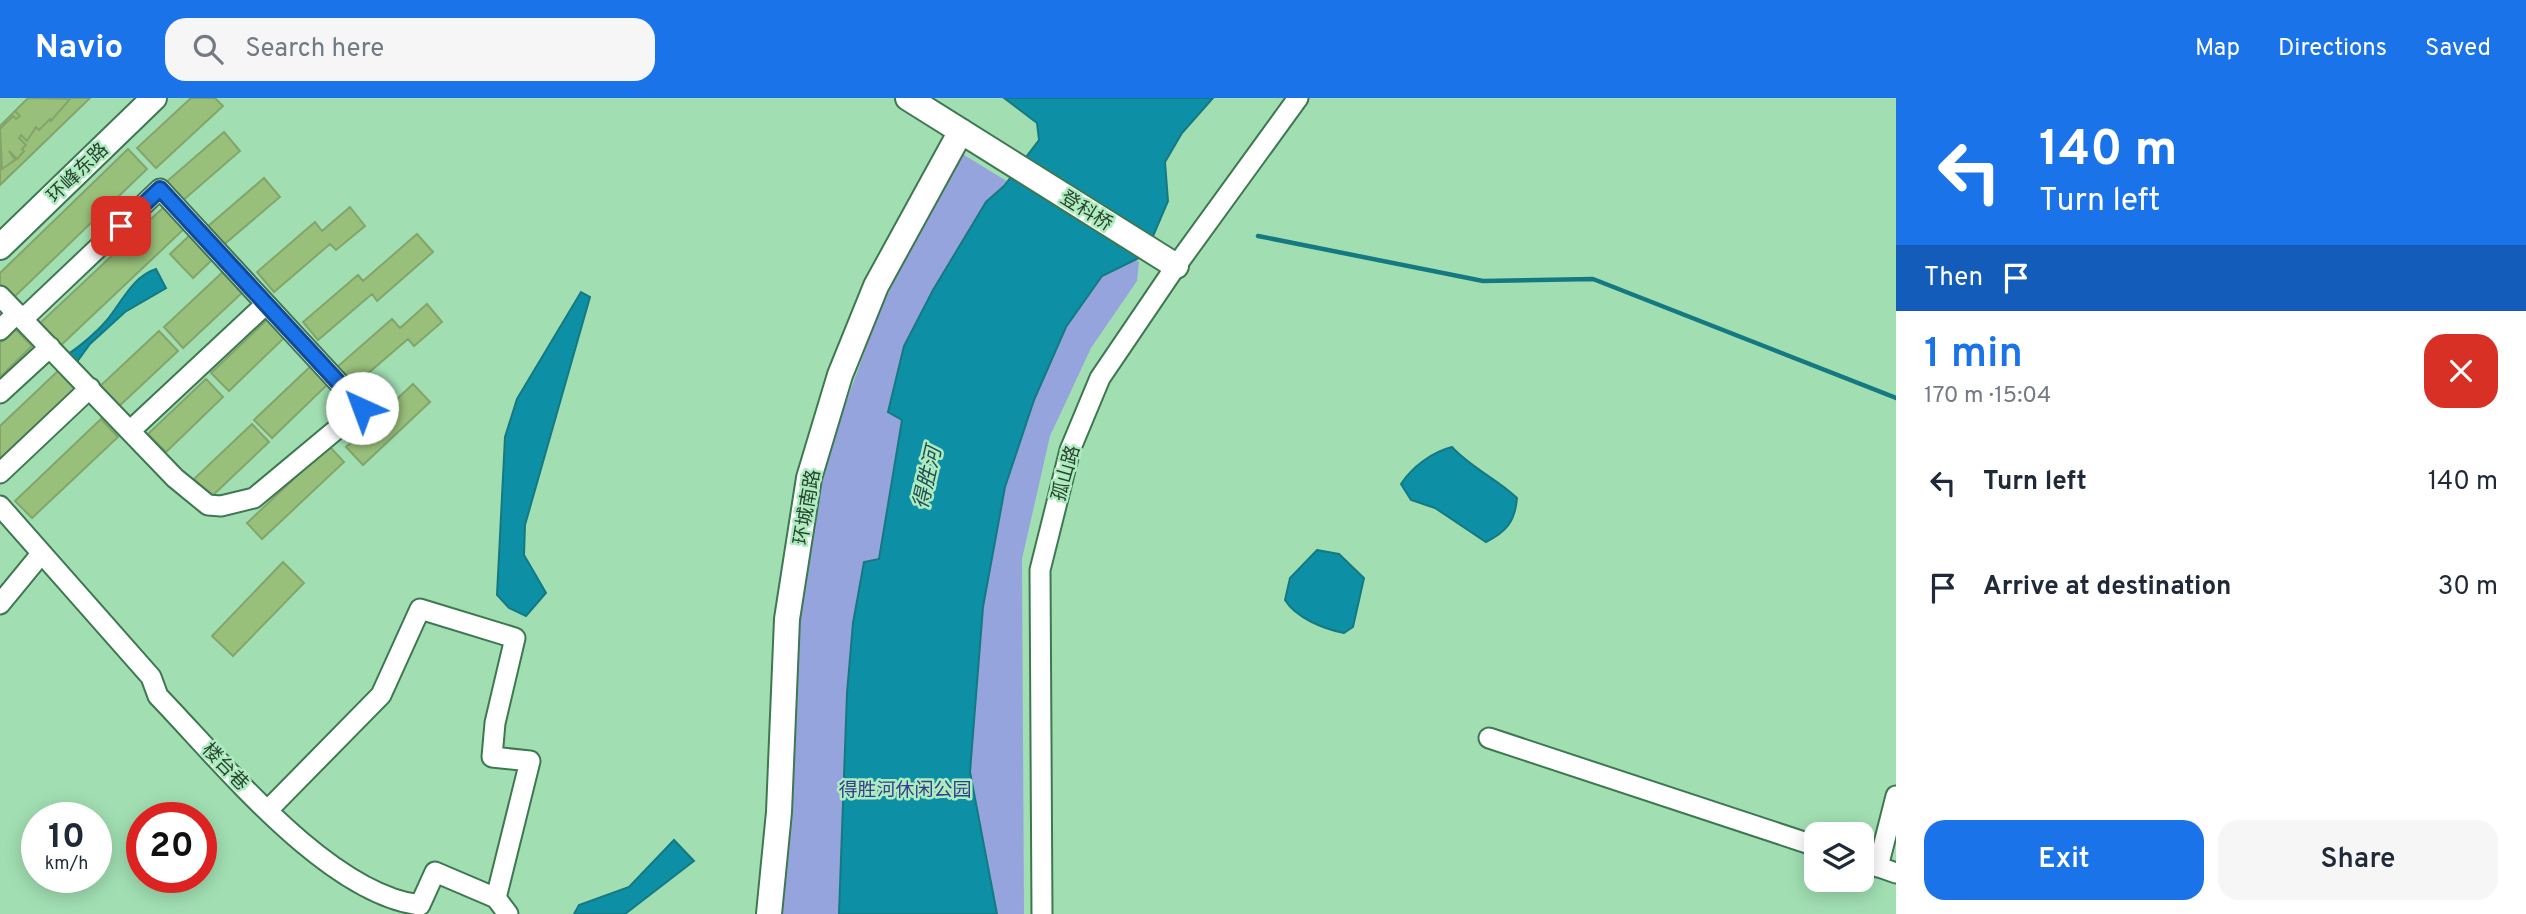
<!DOCTYPE html>
<html lang="en">
<head>
<meta charset="utf-8">
<style>
  :root { --surface:#fff; --page:#f6f6f7; --text:#1f2937; --muted:#747a83; --accent:#1a73e8 }
  body { margin:0; font-family:Overpass,"Noto Sans SC",sans-serif; background:var(--page); color:var(--text); height:100vh; display:flex; flex-direction:column; font-size:26px; white-space:nowrap }
  * { box-sizing:border-box; margin:0 }
  p { font-size:23px; color:var(--muted) }
  .icon { flex:none; width:38px; height:38px; fill:none; stroke:currentColor; stroke-width:2; stroke-linecap:round; stroke-linejoin:round }
  .map { position:relative; flex:1; overflow:hidden }
  .side { display:flex; flex-direction:column; background:var(--surface); width:630px }
  .side>* { flex:none }
  .hud { background:#1a73e8; color:#fff; overflow:hidden }
  .tools { position:absolute; left:1804px; top:724px; display:grid; gap:14px }
  .tools a { display:grid; place-items:center; width:70px; height:70px; border-radius:14px; background:var(--surface); box-shadow:0 4px 18px #0003; font-size:35px }
  .speed { position:absolute; left:21px; top:704px; display:flex; gap:14px; font-size:35px; font-weight:700; text-align:center }
  .speed>* { display:grid; place-content:center; width:91px; height:91px; border-radius:50%; background:var(--surface); box-shadow:0 4px 18px #0003; line-height:1 }
  .speed small { font-size:18px; font-weight:400 }
  .speed .limit { border:10px solid #d22; background:#fff; color:#111 }
  .pin { position:absolute; display:grid; place-items:center; width:60px; height:60px; color:#fff; margin:-30px; border-radius:14px; box-shadow:0 4px 10px #0006 }
  .me { position:absolute; width:77px; margin:-38px; rotate:317deg; stroke-linejoin:round; filter:drop-shadow(0 0 5px #0008) }
  .turn { display:flex; align-items:center; gap:24px; height:147px; padding:0 28px; font-size:32px }
  .turn .icon { width:91px; height:91px; stroke-width:2.5 }
  .turn b { display:block; font-size:49px; line-height:60px }
  .then { display:flex; align-items:center; height:66px; padding:0 28px; background:#0003; gap:14px; font-size:26px }
  .round { display:grid; place-items:center; flex:none; width:74px; height:74px; border-radius:21px; background:var(--page) }
  .overview { display:flex; align-items:center; justify-content:space-between; height:119px; padding:0 28px }
  h1 { font-size:42px; font-weight:600; line-height:52px; color:var(--accent) }
  .primary-button { display:flex; gap:14px; margin-top:auto; padding:14px 28px }
  .primary-button a { flex:1; height:80px; border-radius:21px; background:var(--accent); color:#fff; font-size:28px; font-weight:600; line-height:80px; text-align:center }
  .primary-button a+a { background:var(--page); color:var(--text) }
  ul { padding:0; list-style:none }
  li { display:flex; align-items:center; gap:21px; height:105px; padding:0 28px }
  li div { flex:1 }
  li b { display:block; font-size:26px }
  li em { font-style:normal }
  header { display:flex; align-items:center; gap:42px; box-sizing:border-box; height:98px; padding:0 35px; background:var(--accent); color:#fff }
  header strong { font-size:33px }
  nav { display:flex; gap:38px; margin-inline-start:auto; font-size:24px }
  .search { width:490px; height:63px; background:var(--page); display:flex; align-items:center; gap:18px; box-sizing:border-box; padding:0 24px; border-radius:21px; color:var(--muted); font-size:26px }
  main { display:flex; flex:1; min-height:0 }
  .map>svg:first-child { display:block }
  .green { fill:#95a4dd }
  .water { fill:#0d90a5; stroke:#157982; stroke-width:2 }
  .lines { fill:none; stroke-linecap:round; stroke-linejoin:round }
  .stream { stroke:#157982; stroke-width:4.5 }
  .building { fill:#99c07b; stroke:#83a56b; stroke-width:2 }
  .minor-casing { stroke:#3d7851; stroke-width:23 }
  .major-casing { stroke:#3d7851; stroke-width:28 }
  .minor { stroke:#fff; stroke-width:19 }
  .major { stroke:#fff; stroke-width:24 }
  .route-casing { stroke:#114b97; stroke-width:18 }
  .route { stroke:#1a73e8; stroke-width:12 }
  .labels { text-anchor:middle; stroke-width:5; stroke-linejoin:round; paint-order:stroke }
  .street-label { font-size:19px; fill:#294331; stroke:#aeecbf }
  .park-label { font-size:19px; fill:#323e8e; stroke:#aeecbf }
  .water-label { font-size:21px; font-style:italic; fill:#1f4e58; stroke:#aeecbf }
</style>
</head>
<body>
<header>
<strong>Navio</strong>
<div class="search"><svg class="icon" aria-label="search" viewBox="0 0 24 24"><circle cx="10" cy="10" r="6"/><path d="M15 15l6 6"/></svg>Search here</div>
<nav><a>Map</a><a>Directions</a><a>Saved</a></nav>
</header>
<main>
<div class="map">
<svg width="1896" height="816" viewBox="0 0 1896 816">
  <rect width="100%" height="100%" fill="#a1dfb2"/>
  <!-- green -->
  <path class="green" d="M956,52L1139,164L1137,183L1091,250L1050,338L1022,461L1024,816H779L798,540L817,384L878,217Z"/>
  <!-- water -->
  <path class="water" d="M1004,0H1213L1182,35L1165,64L1168,103L1145,157L1102,178L1066,229L1034,302L1005,389L983,509L970,674L997,816H839L847,595L853,525L864,464L879,461L902,322L888,314L904,248L933,192L986,104L1004,88L1039,42L1037,25Z
    M156,171L166,190L125,214L90,246L74,268L65,258C77,251 97,234 107,222C121,205 133,178 156,171Z
    M581,194L590,199L525,427L524,457L546,495L526,518L509,510L497,497L505,339L517,301Z
    M1452,349C1471,370 1496,380 1517,400C1515,424 1506,434 1486,444L1435,410L1411,402L1401,386C1412,369 1432,354 1452,349Z
    M1317,452L1339,456L1364,480L1353,529L1344,535C1324,531 1296,520 1285,502L1290,480Z
    M674,742L694,763L625,816H574L579,807L629,789Z"/>
  <g class="lines">
    <!-- stream -->
    <path class="stream" d="M1258,138L1483,183L1593,181L1896,300"/>
  </g>
  <!-- building -->
  <path class="building" d="M28,0H90L0,87V28Z
    M28,0L70,1L51,23L50,21L39,32L36,29L27,43L21,37L19,40L26,47L22,51L24,53L17,61L9,53L15,62L2,71L0,31L13,18L16,21L20,18L15,13Z
    M191,0H215L223,8L156,70L137,50Z
    M224,34L240,53L181,104L165,85Z
    M128,51L147,71L12,201L0,189V175Z
    M264,80L280,99L221,149L206,130Z
    M165,108L185,130L58,250L37,228Z
    M350,109L365,128L336,152L330,146L274,194L257,174L315,124L322,133Z
    M417,136L433,154L377,203L372,196L318,242L303,224L358,177L363,183Z
    M190,137L213,161L193,180L170,156Z
    M226,171L245,192L183,250L164,229Z
    M427,206L442,224L414,248L408,241L352,289L336,270L392,221L400,230Z
    M269,220L286,238L229,293L211,275Z
    M15,231L32,248L0,279V245Z
    M159,233L178,253L116,311L97,291Z
    M312,267L329,285L272,340L254,322Z
    M58,273L75,291L0,362V328Z
    M206,281L223,299L166,354L148,336Z
    M413,286L430,304L363,367L346,349Z
    M101,321L118,339L32,420L15,403Z
    M252,326L269,344L211,399L194,381Z
    M329,348L344,364L262,441L247,425Z
    M283,464L304,485L233,558L212,538Z"/>
  <g class="lines">
    <!-- minor casing -->
    <g class="minor-casing">
      <path id="minor" d="M0,198L175,380L208,407L221,408L254,400L362,310L160,91L23,221
        M0,232L17,215
        M0,295L50,249
        M131,332L266,206
        M0,375L90,290
        M0,408L151,579L158,598C221,663 327,796 420,807L435,774L496,800
        M0,506L41,456
        M1489,640L1816,748
        M268,712L381,597L420,511L515,540L495,625L492,659L530,663L496,800L508,816
        M1862,763L1896,775
        M1878,769L1896,698
        M1042,816L1040,472L1070,352L1100,280L1176,168L1298,0"/>
    </g>
    <!-- major casing -->
    <g class="major-casing">
      <path id="major" d="M908,0L1176,168
        M0,149L154,0
        M769,816L779,714L787,521L809,380L840,277L876,188L961,33"/>
    </g>
    <!-- minor -->
    <use href="#minor" class="minor"/>
    <!-- major -->
    <use href="#major" class="major"/>
  </g>
  <g class="lines">
    <!-- route casing -->
    <g class="route-casing">
      <path id="route" d="M121,128L160,91L362,310"/>
    </g>
    <!-- route -->
    <use href="#route" class="route"/>
  </g>
  <g class="labels">
    <!-- street labels -->
    <g class="street-label">
      <text transform="translate(77 74) rotate(-44)" y="7">环峰东路</text>
      <text transform="translate(1087 112) rotate(32)" y="7">登科桥</text>
      <text transform="translate(1065 375) rotate(-74)" y="7">孤山路</text>
      <text transform="translate(806 409) rotate(-80)" y="7">环城南路</text>
      <text transform="translate(226 668) rotate(46)" y="7">楼台巷</text>
    </g>
    <!-- park labels -->
    <g class="park-label">
      <text x="905" y="698">得胜河休闲公园</text>
    </g>
    <!-- water labels -->
    <g class="water-label">
      <text transform="translate(927 380) rotate(-77)" y="7">得胜河</text>
    </g>
  </g>
</svg>
<div class="tools">
<a><svg class="icon" aria-label="layers" viewBox="0 0 24 24"><path d="M12 4l9 5-9 5-9-5zM3 14l9 5 9-5"/></svg></a>
</div>
<div class="speed"><div>10<small>km/h</small></div><div class="limit">20</div></div>
<div class="pin" style="left:121px;top:128px;background:#d93025"><svg class="icon" aria-label="arrive" viewBox="0 0 24 24"><path d="M6 21V4h12l-3 4 3 4H6"/></svg></div>
<svg class="me" style="left:362px;top:310px" viewBox="-20 -20 40 40"><circle r="19" fill="#fff"/><path d="M0-13L10 11 0 6-10 11z" fill="#1a73e8"/></svg>
</div>
<section class="side">
<div class="hud">
<div class="turn"><svg class="icon" aria-label="left" viewBox="0 0 24 24"><path d="M17 20v-9H6M10 6l-5 5 5 5"/></svg><div><b>140 m</b>Turn left</div></div>
<div class="then">Then<svg class="icon" aria-label="arrive" viewBox="0 0 24 24"><path d="M6 21V4h12l-3 4 3 4H6"/></svg></div>
</div>
<div class="overview"><div><h1>1 min</h1><p>170 m · 15:04</p></div><a class="round" style="background:#d93025;color:#fff"><svg class="icon" aria-label="close" viewBox="0 0 24 24"><path d="M6 6l12 12M18 6L6 18"/></svg></a></div>
<ul>
<li><svg class="icon" aria-label="left" viewBox="0 0 24 24"><path d="M17 20v-9H6M10 6l-5 5 5 5"/></svg><div><b>Turn left</b></div><em>140 m</em></li>
<li><svg class="icon" aria-label="arrive" viewBox="0 0 24 24"><path d="M6 21V4h12l-3 4 3 4H6"/></svg><div><b>Arrive at destination</b></div><em>30 m</em></li>
</ul>
<div class="primary-button"><a>Exit</a><a>Share</a></div>
</section>
</main>
</body>
</html>
